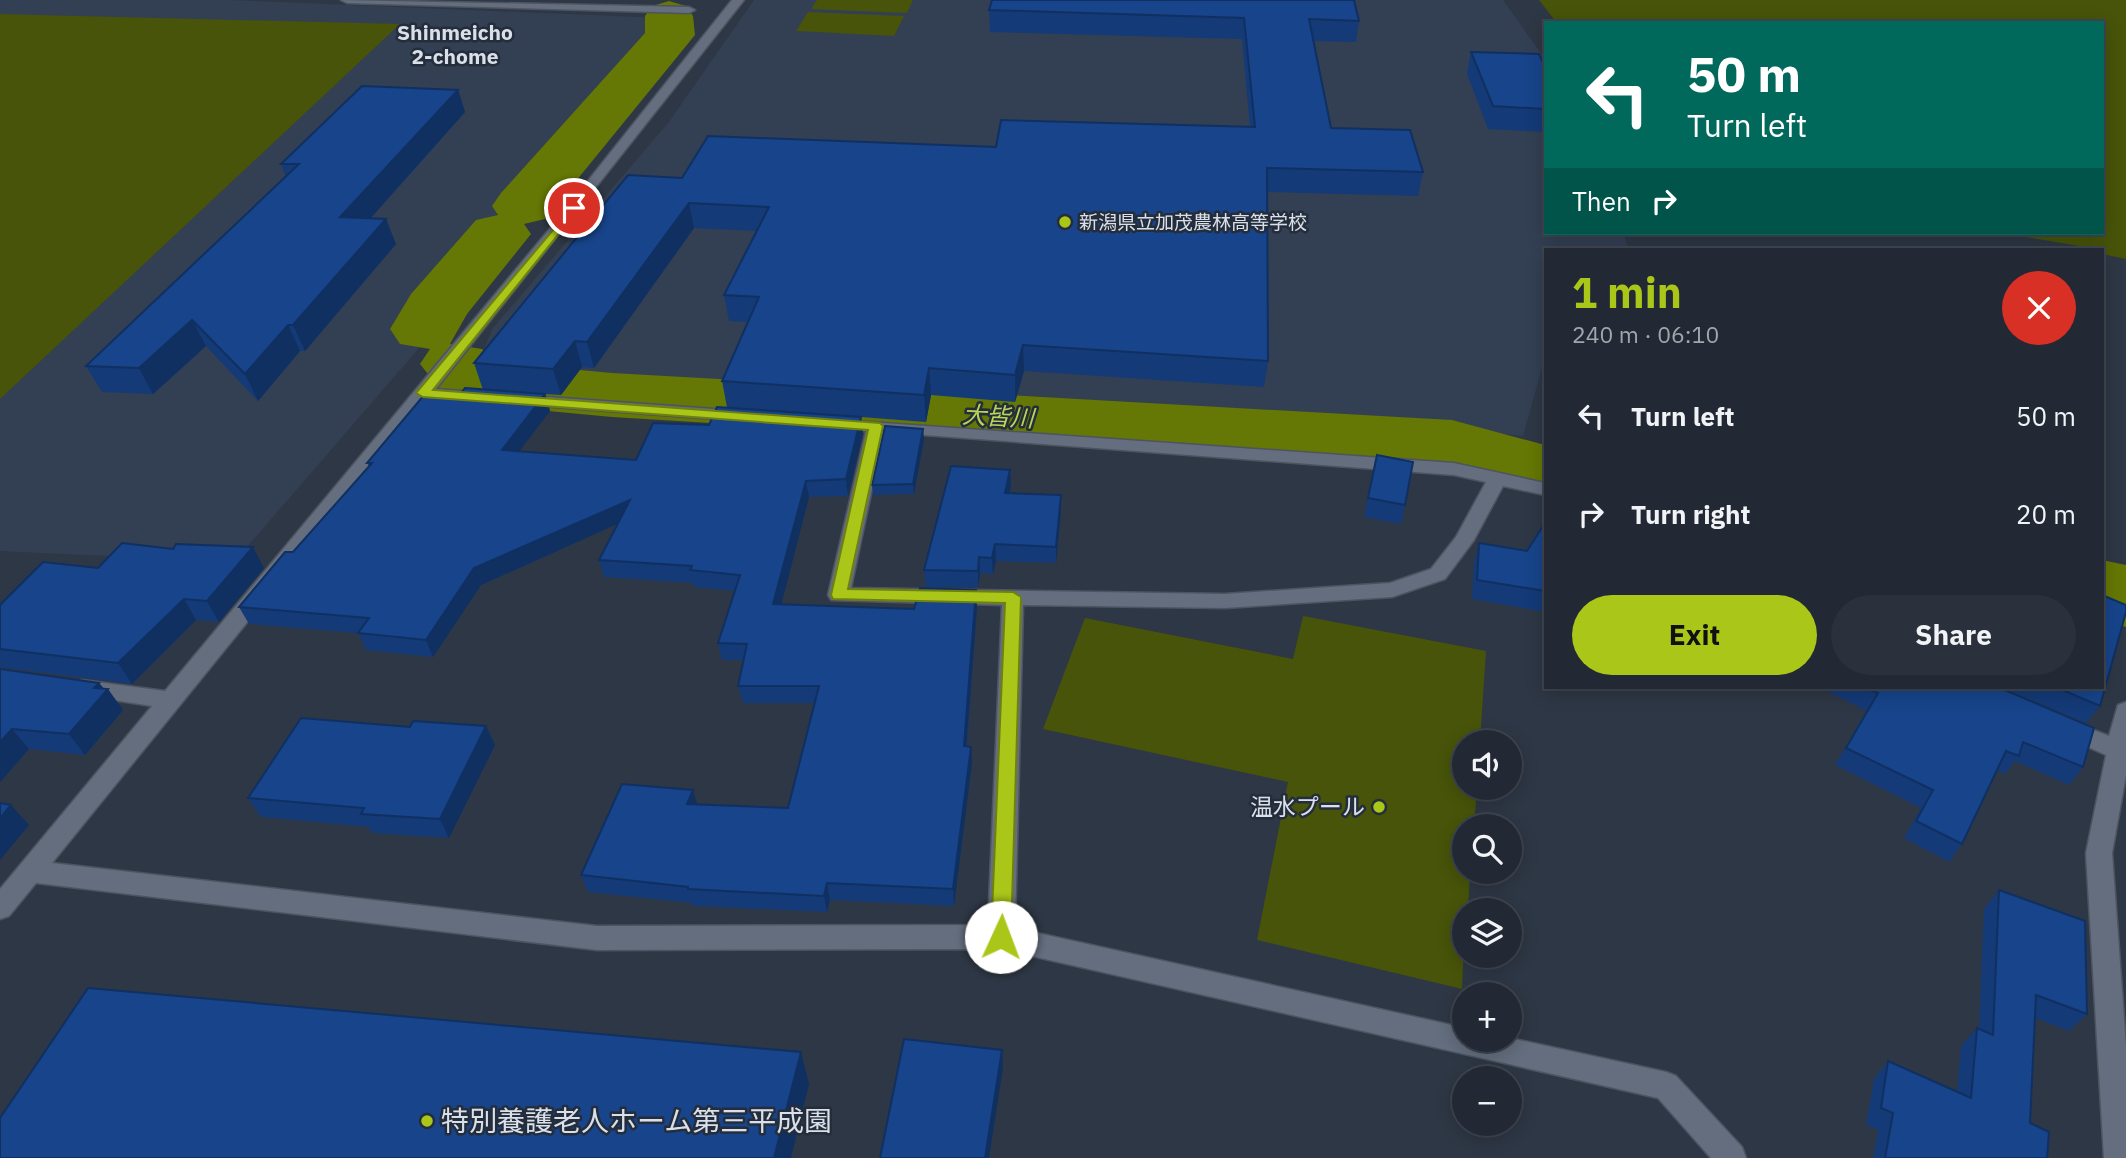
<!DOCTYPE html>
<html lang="en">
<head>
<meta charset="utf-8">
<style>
  :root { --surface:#222934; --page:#2a313c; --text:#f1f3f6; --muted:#a2a6ac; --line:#3f454f; --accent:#aac719 }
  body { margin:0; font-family:"IBM Plex Sans","Noto Sans JP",sans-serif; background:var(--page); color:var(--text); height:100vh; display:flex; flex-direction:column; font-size:26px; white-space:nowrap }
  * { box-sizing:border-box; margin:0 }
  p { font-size:23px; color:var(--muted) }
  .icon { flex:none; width:38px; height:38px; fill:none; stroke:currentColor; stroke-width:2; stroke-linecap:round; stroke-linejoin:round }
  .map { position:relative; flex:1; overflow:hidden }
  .side { position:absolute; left:1544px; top:248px; width:560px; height:441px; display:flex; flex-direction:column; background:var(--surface); border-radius:0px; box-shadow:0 4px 18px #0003,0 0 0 2px var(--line) }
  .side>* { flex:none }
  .top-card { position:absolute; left:1544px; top:21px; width:560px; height:214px; border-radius:0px; box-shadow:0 4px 18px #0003,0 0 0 2px var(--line); background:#00695c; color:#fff; overflow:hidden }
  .buttons { position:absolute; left:1452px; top:730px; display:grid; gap:14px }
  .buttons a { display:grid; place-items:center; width:70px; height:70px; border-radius:50%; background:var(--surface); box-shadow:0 4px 18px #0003,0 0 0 2px var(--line); font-size:35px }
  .pin { position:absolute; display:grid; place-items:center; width:60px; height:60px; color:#fff; margin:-30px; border:4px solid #fff; border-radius:50%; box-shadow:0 2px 7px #0007 }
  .me { position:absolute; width:77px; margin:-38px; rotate:2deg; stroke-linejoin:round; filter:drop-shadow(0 0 5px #0008) }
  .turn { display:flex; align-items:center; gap:24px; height:147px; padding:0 28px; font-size:32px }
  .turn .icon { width:91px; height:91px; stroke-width:2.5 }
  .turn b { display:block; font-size:49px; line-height:60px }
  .then { display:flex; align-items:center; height:66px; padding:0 28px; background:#0003; gap:14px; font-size:26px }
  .round { display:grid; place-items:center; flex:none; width:74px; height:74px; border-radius:37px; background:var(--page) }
  .headline { display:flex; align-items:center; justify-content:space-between; height:119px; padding:0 28px }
  h1 { font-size:42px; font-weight:800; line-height:52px; color:var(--accent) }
  .cta { display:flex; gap:14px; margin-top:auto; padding:14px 28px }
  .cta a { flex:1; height:80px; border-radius:42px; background:var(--accent); color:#111; font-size:28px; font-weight:800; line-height:80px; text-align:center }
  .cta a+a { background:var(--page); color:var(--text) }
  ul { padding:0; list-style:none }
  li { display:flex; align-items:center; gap:21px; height:98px; padding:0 28px }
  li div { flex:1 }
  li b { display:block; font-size:26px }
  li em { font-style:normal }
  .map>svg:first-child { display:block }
  .built { fill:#333f53 }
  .green { fill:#475409 }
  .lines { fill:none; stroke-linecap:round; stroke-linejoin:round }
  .river { fill:#657704; fill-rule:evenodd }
  .minor-casing { stroke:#4d5460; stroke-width:3 }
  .minor { fill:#646e7e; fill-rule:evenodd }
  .wall { fill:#143a77; fill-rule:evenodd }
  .shaded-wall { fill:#103061 }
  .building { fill:#17448a; stroke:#103061; stroke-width:2 }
  .route { fill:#aac719; stroke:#6e8110; stroke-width:2 }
  .poi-dot { fill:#aac719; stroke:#242d3b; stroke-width:2.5 }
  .labels { text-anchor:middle; stroke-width:5; stroke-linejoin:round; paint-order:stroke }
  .far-poi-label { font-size:19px; fill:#dae0e9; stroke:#242d3b; text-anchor:start }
  .far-neighbourhood-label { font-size:21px; font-weight:bold; fill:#dae0e9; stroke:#242d3b }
  .poi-label { font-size:23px; fill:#dae0e9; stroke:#242d3b; text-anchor:end }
  .water-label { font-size:24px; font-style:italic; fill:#bad555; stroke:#242d3b }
  .near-poi-label { font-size:28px; fill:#dae0e9; stroke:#242d3b; text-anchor:start }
</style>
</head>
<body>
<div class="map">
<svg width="2126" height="1158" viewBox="0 0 2126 1158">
  <rect width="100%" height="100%" fill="#2e3745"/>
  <!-- built -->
  <path class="built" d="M0,0H229L663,18L606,91L553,147L479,236L411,324L420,347L234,562L0,551Z
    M754,0H1503L1545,59V233H1623L1629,250H1545V357L1523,436L1445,429L1110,417L780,398L529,379L476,367L493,328L668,123Z"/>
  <!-- green -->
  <path class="green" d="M817,0H913L907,13L811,9Z
    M1539,0H2126V259L2102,254V250L2003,233H2102V23H1557Z
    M808,12L904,16L894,36L796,31Z
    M0,14L400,24L0,399Z
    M1303,616L1486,651L1480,742H1465V788H1477L1474,826H1465V872H1470L1468,910H1465L1462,989L1257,940L1288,782L1043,729L1085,618L1293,659Z"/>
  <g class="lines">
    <!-- river -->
    <path class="river" d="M669,1L686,6L693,16L695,35L545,219L524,224L531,234L467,314L450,344L482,349L495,362L612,373L1452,420L1545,445V495L1448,468L612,417L473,404L447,398L420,364L430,349L400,344L390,329L411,294L476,220L498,215L492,206L501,193L645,33V16L652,6Z
      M2102,560L2126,565V627L2102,620Z"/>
    <!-- minor casing -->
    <g class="minor-casing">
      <path id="minor" d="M341,0L689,7L695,10L689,13L347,3Z
        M732,0H744L436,389L487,393L496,398L493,402L428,399L52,863L597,926L988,925L1002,605L831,600L828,595L866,431L827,427L825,423L827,419L1454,463L1545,483V495L1503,486L1474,540L1445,579L1392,597L1225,608L1023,605L1015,928L1465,1028V1040L1510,1038L1666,1072L1676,1076L1742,1147L1746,1158H1711L1658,1098L1001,949L597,950L36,883L9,916L0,919V889L152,706L74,694L71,688L74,682L82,680L165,691L552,226ZM884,432L1454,475L1486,482L1456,537L1431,569L1390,583L1225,594L851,588Z
        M520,395L742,411L751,416L742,421L514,404L511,400L514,396Z
        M2126,702V775L2112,853L2126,1046V1158H2104L2086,853L2106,755L2058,734L2054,728L2058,722L2066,719L2109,736L2118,705Z"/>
    </g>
    <!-- minor -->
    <use href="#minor" class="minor"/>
  </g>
  <!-- wall -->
  <path class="wall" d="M989,10L1359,21L1356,42L1313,41L1331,128L1423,172L1418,196L1267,192L1268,361L1264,387L1024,371L1015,402L931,395L926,422L861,417L863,433L848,496L809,497L781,604L914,609L977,607L967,746L971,747L972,763L954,906L830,900L827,912L693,906L692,903L588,892L581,875L697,805L788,808L814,703H743L738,686L744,660H722L718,643L735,591L694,587L693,583L604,577L599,560L617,524L481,585L433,657L366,650L358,633L249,624L239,607L293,552L369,466L367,463L457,398L483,390L474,363L682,178L996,147L1250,127L1242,39L990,32ZM694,228L757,231L724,295L729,321L748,322L722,381L727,407L709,425L636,460L519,451L550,411L545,394L561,395L582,367L594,368Z
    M1471,52L1545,67V132L1488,129L1467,74Z
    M458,90L465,112L371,218L396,244L305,351H300L258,401L206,346L153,394L102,392L86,366L286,177L281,164Z
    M924,439L914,494L873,495L872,485Z
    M1377,455L1405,505L1401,524L1364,517Z
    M1010,470L1011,486L1009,493L1061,511L1056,563L996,561L993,574L980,573L978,587H926L924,570Z
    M1545,523V612L1472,599L1474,563L1479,543L1527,551Z
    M98,568H264L219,622L196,620L132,684L0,667V605Z
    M0,669L99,683L123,710L85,755L29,749L0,782Z
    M1829,688H2000L2083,767L2069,785L2015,761L2005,774L1997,770L1962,844L1949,862L1904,838L1921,808L1835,765L1867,711L1827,691Z
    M2003,688H2102L2100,706L2086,723Z
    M486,726L495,745L449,838L372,833L369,827L261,817L248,798L410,727Z
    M1999,890L2087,1014L2069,1031L2035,1018L2030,1123L2047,1158H1873L1878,1130L1866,1125L1874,1079L1888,1061L1957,1092L1961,1046L1977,1028L1979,1029L1984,909Z"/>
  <!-- shaded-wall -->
  <path class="shaded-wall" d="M458,90L465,112L349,242L340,217Z
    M689,203L694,228L594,368L587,342Z
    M386,219L396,244L305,351L293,325Z
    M192,320L206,346L153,394L139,368Z
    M288,325L300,351L258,401L245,374Z
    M575,341L582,367L561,395L553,369Z
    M1023,345L1024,371L1015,402V375Z
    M929,368L931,395L926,422L924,395Z
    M545,394L550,411L508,466L502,450Z
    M861,417L863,433L848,496L846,479Z
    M923,429L924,439L914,494L913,484Z
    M1010,470L1011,486L1006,509L1005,493Z
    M806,481L809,497L777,621L773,604Z
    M1061,495V511L1056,563V547Z
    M630,500L635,516L481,585L433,657L426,640L474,568Z
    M995,544L996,561L993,574L992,558Z
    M253,547L264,568L219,622L207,601Z
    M979,557L980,573L978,587V571Z
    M976,590L977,607L965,763L964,746Z
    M184,599L196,620L132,684L118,663Z
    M99,683L106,692L108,689L123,710L85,755L69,734L94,688Z
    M486,726L495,745L449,838L440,819Z
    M12,729L29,749L0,782V742Z
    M971,747L972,763L954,906L953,889Z
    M693,790L698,807L687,804Z
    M11,805L29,825L0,860V818Z
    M827,883L830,900L827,912L824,896Z
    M1002,1050L1003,1068L989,1158H985Z
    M801,1052L809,1084L791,1158H774Z"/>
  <!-- building -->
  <path class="building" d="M992,0H1354L1359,21L1309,19L1331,128L1410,130L1423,172L1267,168L1268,361L1023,345L1015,375L929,368L924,395L722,381L759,297L724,295L769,207L689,203L587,342L575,341L553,369L474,363L628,175L682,178L708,136L996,147L1001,120L1255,127L1244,18L989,10Z
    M1471,52L1539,54L1545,67V109L1493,106Z
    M362,86L458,90L340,217L386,219L293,325H288L245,374L192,320L139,368L86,366L299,164H281Z
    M465,388L545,394L502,450L636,460L653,423L709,425L717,407L861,417L846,479L806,481L773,604L914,609L920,588L976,590L964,746L971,747L953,889L827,883L824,896L688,889V887L581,875L622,784L693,790L687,804L788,808L819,686H738L747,644L718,643L740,575L690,570L692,566L599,560L630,500L474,568L426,640L358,633L369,618L239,607L285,552H293L372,463H367L424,395L457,398Z
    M885,426L923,429L913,484L872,485Z
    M1377,455L1413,462L1405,505L1368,498Z
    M951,466L1010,470L1005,493L1061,495L1056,547L995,544L992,558L979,557L978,571L924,570Z
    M1545,523V591L1477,580L1479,543L1527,551Z
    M122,543L173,549L176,544L253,547L207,601L184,599L118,663L0,649V605L43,562L98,568Z
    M2102,595L2126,605V612L2100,706L2058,688H2102Z
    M0,669L99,683L94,688L108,689L69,734L12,729L0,742Z
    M1866,688H2000L2094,728L2083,767L2023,742L2019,756L2006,751L1962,844L1916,821L1933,790L1846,748L1878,693Z
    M301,718L410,727L413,721L486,726L440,819L361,814L364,808L248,798Z
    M0,803L11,805L0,818Z
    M1999,890L2085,921L2087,1014L2036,995L2030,1123L2049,1132L2047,1158H1885L1893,1113L1881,1108L1888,1061L1971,1098L1977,1028L1993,1035Z
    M88,988L801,1052L774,1158H0V1118Z
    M904,1039L1002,1050L985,1158H880Z"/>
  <!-- route -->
  <path class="route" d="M574,205L578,206V210L433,390L880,423L883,426L848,589L1013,592L1021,597L1011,937L1008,943L1001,945L994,943L991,937L1005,603L833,599L831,595L868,430L423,397L416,393Z"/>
  <!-- markers -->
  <g class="poi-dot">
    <circle cx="1065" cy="222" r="7"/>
    <circle cx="1379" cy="807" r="7"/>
    <circle cx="427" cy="1121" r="7"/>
  </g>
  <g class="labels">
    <!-- far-poi labels -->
    <g class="far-poi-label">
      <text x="1079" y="229">新潟県立加茂農林高等学校</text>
    </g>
    <!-- far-neighbourhood labels -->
    <g class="far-neighbourhood-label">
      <text x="455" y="40">Shinmeicho<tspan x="455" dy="24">2-chome</tspan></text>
    </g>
    <!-- poi labels -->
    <g class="poi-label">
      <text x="1365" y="815">温水プール</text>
    </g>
    <!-- water labels -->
    <g class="water-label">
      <text transform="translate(998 417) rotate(3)" y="8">大皆川</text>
    </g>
    <!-- near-poi labels -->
    <g class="near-poi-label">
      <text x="441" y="1131">特別養護老人ホーム第三平成園</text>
    </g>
  </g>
</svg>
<div class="buttons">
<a><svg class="icon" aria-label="sound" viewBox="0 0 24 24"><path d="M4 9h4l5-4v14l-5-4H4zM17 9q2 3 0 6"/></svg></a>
<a><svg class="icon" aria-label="search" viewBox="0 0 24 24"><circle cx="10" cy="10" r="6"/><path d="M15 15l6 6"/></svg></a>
<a><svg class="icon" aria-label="layers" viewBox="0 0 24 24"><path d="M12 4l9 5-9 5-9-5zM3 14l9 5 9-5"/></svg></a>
<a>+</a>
<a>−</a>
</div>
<div class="pin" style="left:574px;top:208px;background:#d93025"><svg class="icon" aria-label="arrive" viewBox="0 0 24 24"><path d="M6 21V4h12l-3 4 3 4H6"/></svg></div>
<svg class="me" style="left:1001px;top:937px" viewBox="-20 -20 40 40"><circle r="19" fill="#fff"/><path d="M0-13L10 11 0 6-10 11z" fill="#aac719"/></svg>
<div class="top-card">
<div class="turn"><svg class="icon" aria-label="left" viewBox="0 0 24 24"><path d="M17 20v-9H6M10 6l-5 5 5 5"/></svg><div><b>50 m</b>Turn left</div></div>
<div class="then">Then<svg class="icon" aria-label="right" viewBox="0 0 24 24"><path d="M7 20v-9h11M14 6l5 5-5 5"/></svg></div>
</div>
<section class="side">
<div class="headline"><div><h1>1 min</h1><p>240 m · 06:10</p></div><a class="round" style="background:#d93025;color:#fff"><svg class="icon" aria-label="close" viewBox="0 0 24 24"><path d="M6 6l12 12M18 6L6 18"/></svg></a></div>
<ul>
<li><svg class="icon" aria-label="left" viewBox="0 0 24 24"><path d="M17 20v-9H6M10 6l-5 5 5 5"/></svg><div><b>Turn left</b></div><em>50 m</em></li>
<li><svg class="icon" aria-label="right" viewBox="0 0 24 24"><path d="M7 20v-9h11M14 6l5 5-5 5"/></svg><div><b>Turn right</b></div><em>20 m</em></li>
</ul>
<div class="cta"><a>Exit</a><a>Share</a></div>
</section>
</div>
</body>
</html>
